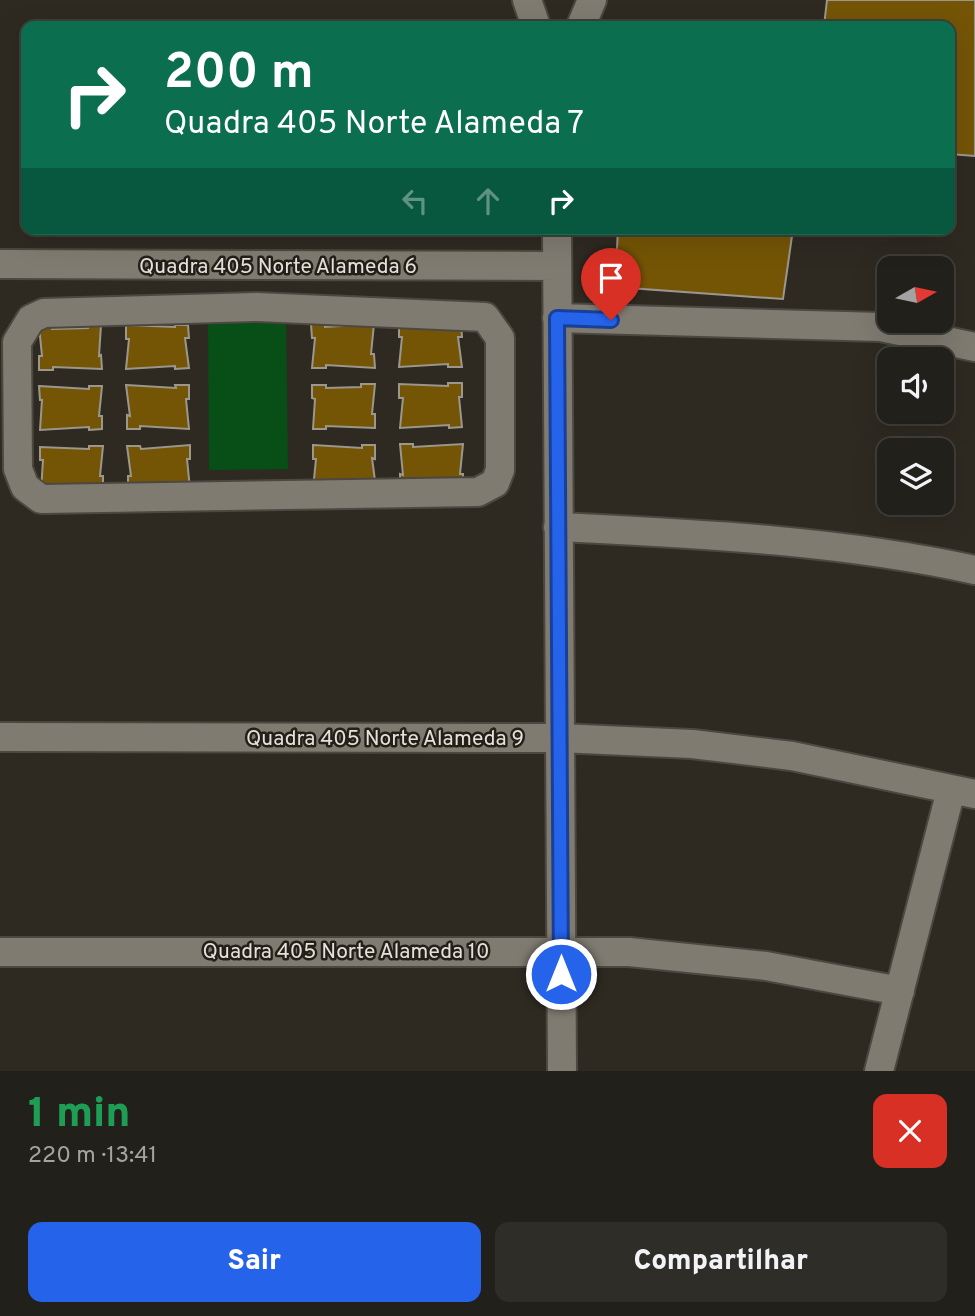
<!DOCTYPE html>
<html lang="pt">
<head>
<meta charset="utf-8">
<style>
  :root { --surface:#22201a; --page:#2e2d27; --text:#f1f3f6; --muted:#a2a3a2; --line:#3f3e39; --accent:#2563eb }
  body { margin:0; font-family:Overpass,sans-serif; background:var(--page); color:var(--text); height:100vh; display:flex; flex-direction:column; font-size:26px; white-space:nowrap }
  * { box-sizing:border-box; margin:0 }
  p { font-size:23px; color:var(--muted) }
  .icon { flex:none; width:38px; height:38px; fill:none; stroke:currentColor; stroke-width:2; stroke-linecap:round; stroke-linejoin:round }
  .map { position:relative; height:1071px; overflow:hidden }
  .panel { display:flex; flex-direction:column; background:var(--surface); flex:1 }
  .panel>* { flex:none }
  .guide { position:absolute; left:21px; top:21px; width:934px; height:214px; border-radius:14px; box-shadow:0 7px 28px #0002,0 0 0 2px var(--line); background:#0b6e4f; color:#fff; overflow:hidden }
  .needle { width:46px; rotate:81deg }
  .controls { position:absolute; left:877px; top:256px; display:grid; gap:14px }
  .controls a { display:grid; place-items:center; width:77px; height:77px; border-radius:14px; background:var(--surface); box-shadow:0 7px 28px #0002,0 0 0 2px var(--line); font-size:35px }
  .pin { position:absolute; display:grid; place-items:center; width:60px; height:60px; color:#fff; margin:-72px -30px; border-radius:50% 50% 50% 0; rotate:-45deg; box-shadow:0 0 7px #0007 }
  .pin .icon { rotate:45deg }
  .me { position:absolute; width:77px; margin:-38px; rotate:0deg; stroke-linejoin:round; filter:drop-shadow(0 0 5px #0008) }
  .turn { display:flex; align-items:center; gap:24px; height:147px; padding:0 28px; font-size:32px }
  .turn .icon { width:91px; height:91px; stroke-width:2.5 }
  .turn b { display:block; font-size:49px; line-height:60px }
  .lanes { display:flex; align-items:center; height:66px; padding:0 28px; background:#0003; justify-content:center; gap:35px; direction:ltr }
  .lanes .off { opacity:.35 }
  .round { display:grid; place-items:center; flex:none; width:74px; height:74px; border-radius:14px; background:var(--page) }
  .headline { display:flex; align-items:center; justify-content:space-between; height:119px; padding:0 28px }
  h1 { font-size:42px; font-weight:800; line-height:52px; color:#1e9e55 }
  .action { display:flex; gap:14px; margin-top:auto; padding:14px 28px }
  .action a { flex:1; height:80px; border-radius:14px; background:var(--accent); color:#fff; font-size:28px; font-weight:800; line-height:80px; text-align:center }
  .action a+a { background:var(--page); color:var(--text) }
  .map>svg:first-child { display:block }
  .green { fill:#074f16 }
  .building { fill:#745506; stroke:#9c978d; stroke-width:2 }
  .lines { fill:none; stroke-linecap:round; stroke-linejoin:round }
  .minor-casing { stroke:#4c4841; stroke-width:32 }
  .minor { stroke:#807b71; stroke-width:28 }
  .route-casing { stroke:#184099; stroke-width:18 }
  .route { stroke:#2563eb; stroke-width:12 }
  .labels { text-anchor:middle; stroke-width:5; stroke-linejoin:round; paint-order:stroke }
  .street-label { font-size:21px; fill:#e4e1dc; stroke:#242018 }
</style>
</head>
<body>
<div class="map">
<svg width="975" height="1071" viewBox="0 0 975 1071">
  <rect width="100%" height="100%" fill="#2e2a22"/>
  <!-- green -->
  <path class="green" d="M286,319L288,469L209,470L208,320Z"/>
  <!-- building -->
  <path class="building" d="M827,0H975V156L950,154V26H824Z
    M618,229H793L783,299L615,287Z
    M399,323H461L462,337H458L462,367H448V364L399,367L402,337H399Z
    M311,324H325V327L374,324L371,354H374L375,368L326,365V368H312L315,338H312Z
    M88,325H101L99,356L101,355L102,369L53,367V370H39V356H42L39,326H52V329L88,328Z
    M126,325L175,327V325H188L189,338H185L189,368L175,369V366L126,369L129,339H126Z
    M448,383H462V397H459L462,427L449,428V425L400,428L403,398H399V384L448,386Z
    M361,384H375L372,414H375V428L326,426V429H313L315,399L312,398V385H326V388L361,387Z
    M126,385L176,388L175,385H189V399H186L189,429L140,426V429H127V415L130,416Z
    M39,386L89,389V386H102L99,416H102V429L89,430V427L40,430L42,400H40Z
    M400,444H413V447L463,444L460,474H463V488H400V474L403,475Z
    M190,445V459H187L190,489L128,490V476H131L127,446H140L141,449Z
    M313,445L362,448V445H375V459L372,458L376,488L313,489L316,459H313Z
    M89,446H103L100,476H103V490L41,491L43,460H40V447L89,449Z"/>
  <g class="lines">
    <!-- minor casing -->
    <g class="minor-casing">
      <path id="minor" d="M527,0L536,26
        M581,26L592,0
        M557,229L562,1071
        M0,264L557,266
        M257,307L485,317L500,338V470L495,483L478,492L41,499L25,487L18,469L17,342L31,319L44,313Z
        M557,318L881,327L975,347
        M558,527C698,534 838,540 975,570
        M0,737L560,738L692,744L792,756L975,794
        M0,952H629L766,966L900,991
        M879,1071L951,790"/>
    </g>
    <!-- minor -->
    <use href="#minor" class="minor"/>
  </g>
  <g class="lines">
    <!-- route casing -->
    <g class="route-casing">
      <path id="route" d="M561,974L557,318L611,320"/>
    </g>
    <!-- route -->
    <use href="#route" class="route"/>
  </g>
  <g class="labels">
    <!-- street labels -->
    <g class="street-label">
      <text x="278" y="273">Quadra 405 Norte Alameda 6</text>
      <text x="385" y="745">Quadra 405 Norte Alameda 9</text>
      <text x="346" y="958">Quadra 405 Norte Alameda 10</text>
    </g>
  </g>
</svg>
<div class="controls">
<a><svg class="needle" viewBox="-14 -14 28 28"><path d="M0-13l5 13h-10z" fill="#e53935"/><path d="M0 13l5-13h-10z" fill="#a2a3a2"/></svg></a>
<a><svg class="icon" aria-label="sound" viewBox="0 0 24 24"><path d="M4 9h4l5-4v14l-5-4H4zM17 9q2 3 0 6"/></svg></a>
<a><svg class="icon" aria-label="layers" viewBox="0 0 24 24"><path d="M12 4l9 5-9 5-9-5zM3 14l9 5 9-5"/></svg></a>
</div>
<div class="pin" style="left:611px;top:320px;background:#d93025"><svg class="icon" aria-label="arrive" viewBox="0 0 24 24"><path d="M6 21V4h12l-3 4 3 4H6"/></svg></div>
<svg class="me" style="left:561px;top:974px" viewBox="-20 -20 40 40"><circle r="17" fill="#2563eb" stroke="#fff" stroke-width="3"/><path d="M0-11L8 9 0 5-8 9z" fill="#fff"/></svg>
<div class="guide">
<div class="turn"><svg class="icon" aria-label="right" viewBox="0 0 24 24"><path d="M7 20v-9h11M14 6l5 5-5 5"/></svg><div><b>200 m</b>Quadra 405 Norte Alameda 7</div></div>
<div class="lanes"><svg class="icon off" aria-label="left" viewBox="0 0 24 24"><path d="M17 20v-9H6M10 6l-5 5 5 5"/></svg><svg class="icon off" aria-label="ahead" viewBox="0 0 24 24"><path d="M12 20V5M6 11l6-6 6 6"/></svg><svg class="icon" aria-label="right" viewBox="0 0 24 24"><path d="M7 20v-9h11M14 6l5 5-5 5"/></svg></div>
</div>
</div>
<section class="panel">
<div class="headline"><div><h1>1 min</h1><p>220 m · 13:41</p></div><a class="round" style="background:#d93025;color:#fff"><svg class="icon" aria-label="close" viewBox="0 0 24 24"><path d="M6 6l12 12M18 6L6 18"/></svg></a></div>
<div class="action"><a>Sair</a><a>Compartilhar</a></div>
</section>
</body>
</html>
